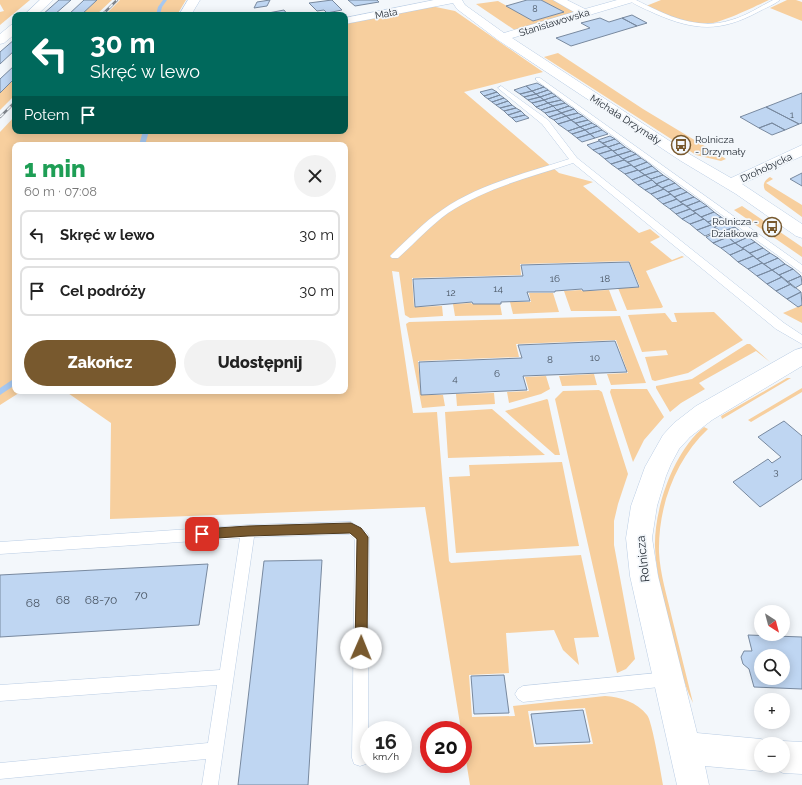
<!DOCTYPE html>
<html lang="pl">
<head>
<meta charset="utf-8">
<style>
  :root { --surface:#fff; --page:#f2f2f2; --text:#222; --muted:#767676; --line:#e0e0e0; --accent:#78592e }
  body { margin:0; font-family:Raleway,sans-serif; background:var(--page); color:var(--text); height:100vh; display:flex; flex-direction:column; font-size:15px; white-space:nowrap }
  * { box-sizing:border-box; margin:0 }
  p { font-size:13px; color:var(--muted) }
  .icon { flex:none; width:22px; height:22px; fill:none; stroke:currentColor; stroke-width:2; stroke-linecap:round; stroke-linejoin:round }
  .map { position:relative; flex:1; overflow:hidden }
  .drawer { position:absolute; left:12px; top:142px; width:336px; height:252px; display:flex; flex-direction:column; background:var(--surface); border-radius:8px; box-shadow:0 2px 10px #0003 }
  .drawer>* { flex:none }
  .banner { position:absolute; left:12px; top:12px; width:336px; height:122px; border-radius:8px; box-shadow:0 2px 10px #0003; background:#00695c; color:#fff; overflow:hidden }
  .needle { width:26px; rotate:144deg }
  .fabs { position:absolute; left:754px; top:605px; display:grid; gap:8px }
  .fabs a { display:grid; place-items:center; width:36px; height:36px; border-radius:50%; background:var(--surface); box-shadow:0 2px 10px #0003; font-size:20px }
  .speed { position:absolute; left:360px; top:721px; display:flex; gap:8px; font-size:20px; font-weight:700; text-align:center }
  .speed>* { display:grid; place-content:center; width:52px; height:52px; border-radius:50%; background:var(--surface); box-shadow:0 2px 10px #0003; line-height:1 }
  .speed small { font-size:10px; font-weight:400 }
  .speed .limit { border:6px solid #d22; background:#fff; color:#111 }
  .pin { position:absolute; display:grid; place-items:center; width:34px; height:34px; color:#fff; margin:-17px; border-radius:8px; box-shadow:0 2px 6px #0006 }
  .me { position:absolute; width:44px; margin:-22px; rotate:1deg; stroke-linejoin:round; filter:drop-shadow(0 0 3px #0008) }
  .turn { display:flex; align-items:center; gap:14px; height:84px; padding:0 12px; font-size:18px }
  .turn .icon { width:52px; height:52px; stroke-width:2.5 }
  .turn b { display:block; font-size:28px; line-height:34px }
  .then { display:flex; align-items:center; height:38px; padding:0 12px; background:#0003; gap:8px; font-size:15px }
  .round { display:grid; place-items:center; flex:none; width:42px; height:42px; border-radius:21px; background:var(--page) }
  .headline { display:flex; align-items:center; justify-content:space-between; height:68px; padding:0 12px }
  h1 { font-size:24px; font-weight:800; line-height:30px; color:#1e9e55 }
  .action { display:flex; gap:8px; margin-top:auto; padding:8px 12px }
  .action a { flex:1; height:46px; border-radius:24px; background:var(--accent); color:#fff; font-size:16px; font-weight:800; line-height:46px; text-align:center }
  .action a+a { background:var(--page); color:var(--text) }
  ul { padding:0; list-style:none }
  li { display:flex; align-items:center; gap:12px; height:50px; margin:0 8px 6px; padding:0 4px; border:2px solid var(--line); border-radius:8px }
  li div { flex:1 }
  li b { display:block; font-size:15px }
  li em { font-style:normal }
  .map>svg:first-child { display:block }
  .green { fill:#f7cf9e; fill-rule:evenodd }
  .lines { fill:none; stroke-linecap:round; stroke-linejoin:round }
  .stream { fill:#a6c8f1; fill-rule:evenodd }
  .building { fill:#bfd6f2; stroke:#78899f; fill-rule:evenodd }
  .lane-casing { stroke:#bacde4; stroke-width:1 }
  .street-casing { stroke:#bacde4; stroke-width:1 }
  .lane { fill:#fff; fill-rule:evenodd }
  .street { fill:#fff; fill-rule:evenodd }
  .rail-casing { stroke:#80868d; stroke-width:2.5 }
  .rail { stroke:#f3f7fb; stroke-width:1.5; stroke-dasharray:5; stroke-linecap:butt }
  .route { fill:#78592e; stroke:#4e3a1e }
  .labels { text-anchor:middle; stroke-width:3.5; stroke-linejoin:round; paint-order:stroke }
  .far-number-label { font-size:9px; fill:#4a5664 }
  .far-street-label { font-size:10px; fill:#232b34; stroke:#f3f7fb }
  .far-poi-label { font-size:10px; fill:#232b34; stroke:#f3f7fb; text-anchor:start }
  .number-label { font-size:10px; fill:#4a5664 }
  .street-label { font-size:12px; fill:#232b34; stroke:#f3f7fb }
  .near-number-label { font-size:12px; fill:#4a5664 }
</style>
</head>
<body>
<div class="map">
<svg width="802" height="785" viewBox="0 0 802 785">
  <rect width="100%" height="100%" fill="#f3f7fb"/>
  <!-- green -->
  <path class="green" d="M0,0H30L0,25V12L4,11L0,4Z
    M97,0H112L96,15H81Z
    M120,0H186L177,15H105Z
    M541,0H554L576,12L516,31L476,4L498,1L533,21L564,12Z
    M661,0H769C752,8 720,24 702,25C683,26 663,13 646,6Z
    M787,0H796L802,2V21L770,8Z
    M431,6L455,11L543,72L464,92L559,173L593,182L583,186L639,233L650,229L660,237L650,242L672,260L682,256L684,257L646,271L663,307L661,308L627,310L618,288L640,287L629,261L520,264L521,275L412,278L414,307L442,306L443,316L410,318L405,315L399,272L392,271L413,413L437,412L449,561L451,563L581,555L599,637L574,638L579,665L563,650L554,630L506,633L509,673L469,675L472,717L515,716L513,706L605,696C620,697 637,702 647,715C652,720 661,774 663,785H470L463,742V730H461L425,507L110,519L111,423L65,391H345V145H15V391H22L0,405V132L15,116V131H345V23ZM585,708L593,744L534,747L528,711Z
    M558,53L643,109L726,159L721,161L696,155L544,57Z
    M15,78V95L0,110V93Z
    M770,177L773,179L766,183L802,205V217L765,190C762,184 765,180 770,177Z
    M742,206L802,247V257L734,210Z
    M581,290L582,291L609,290L617,311H571L564,291Z
    M529,293H553L559,312L513,314L510,302H531Z
    M471,303L472,304H500L502,315L455,316L453,304Z
    M802,305V323L783,313Z
    M714,312L743,340L688,373L655,381L652,380L645,357L668,355L666,350L642,352L628,315L665,313L672,322H677L674,313Z
    M620,316L646,383L611,385L607,374L628,373L616,340L516,344L519,357L418,361L421,395H443L445,406L422,408L406,324L409,322Z
    M747,344H750L770,362L756,351L699,383L705,389L681,403L670,412L656,388V386L692,379Z
    M594,374L597,385L562,386L559,376Z
    M546,376L550,389L541,394L509,403L507,392L529,391L525,377Z
    M787,378H791L722,419L721,416Z
    M802,388V392L751,422L748,420Z
    M611,389H647L664,417L644,440L633,462L610,392Z
    M599,390L602,392L628,474L618,504L614,521V545L635,659L626,669L617,673L555,399L563,391Z
    M494,393L495,404L457,406L456,394Z
    M547,399L548,400L560,455H555L505,411Z
    M492,409L545,455L448,458L445,412Z
    M704,427L708,429C675,460 658,507 659,552C660,574 667,596 672,618C679,646 686,675 693,703C682,681 678,657 672,634C665,605 656,577 655,547C654,509 673,452 704,427Z
    M562,462L579,546L456,553L449,477L470,476L469,465Z"/>
  <g class="lines">
    <!-- stream -->
    <path class="stream" d="M163,0H167L162,7L160,15H156L158,7Z
      M143,131H149L145,145H139Z
      M15,378V385L0,395V388Z"/>
  </g>
  <!-- building -->
  <path class="building" d="M59,0H71L54,15H42Z
    M84,0H97L81,15H68Z
    M270,0L267,6L254,8L257,2Z
    M332,0L342,10L327,13L324,10L317,11L309,3Z
    M348,0H377L379,2L355,6Z
    M527,0H541L564,12L533,21L506,6Z
    M284,10L288,15H264L263,14Z
    M632,15L647,23L637,26L622,18Z
    M600,18L609,22L622,18L637,26L571,46L556,38L590,28L581,23Z
    M15,39V50L0,64V52Z
    M15,65V78L0,93V79Z
    M537,83L544,87L532,91L526,86Z
    M526,86L532,91L520,94L514,90Z
    M544,87L548,90L536,94L532,91Z
    M492,89L497,92L484,96L480,92Z
    M548,90L552,93L540,97L536,94Z
    M532,91L536,94L524,97L520,94Z
    M497,92L500,95L488,99L484,96Z
    M552,93L556,96L544,100L540,97Z
    M802,93V123L799,124L766,107Z
    M536,94L540,97L528,100L524,97Z
    M500,95L504,98L492,102L488,99Z
    M556,96L561,100L548,103L544,100Z
    M540,97L544,100L532,103L528,100Z
    M504,98L508,101L496,105L492,102Z
    M544,100L548,103L536,107L532,103Z
    M561,100L565,103L553,106L548,103Z
    M508,101L512,105L500,108L496,105Z
    M548,103L553,106L541,110L536,107Z
    M565,103L569,106L557,110L553,106Z
    M512,105L516,108L504,111L500,108Z
    M553,106L557,110L545,113L541,110Z
    M569,106L574,109L561,113L557,110Z
    M766,107L799,124L785,130L772,123L759,128L740,117Z
    M516,108L521,111L508,115L504,111Z
    M574,109L578,113L566,116L561,113Z
    M557,110L562,113L549,117L545,113Z
    M521,111L525,115L512,118L508,115Z
    M562,113L566,116L554,120L549,117Z
    M578,113L583,116L571,120L566,116Z
    M525,115L529,118L516,122L512,118Z
    M566,116L571,120L558,124L554,120Z
    M583,116L588,120L576,123L571,120Z
    M571,120L580,127L568,131L558,124Z
    M588,120L592,123L580,127L576,123Z
    M592,123L597,126L585,130L580,127Z
    M772,123L785,130L772,135L759,128Z
    M597,126L602,130L590,134L585,130Z
    M580,127L585,130L572,134L568,131Z
    M585,130L590,134L577,138L572,134Z
    M602,130L608,134L595,138L590,134Z
    M590,134L595,138L582,142L577,138Z
    M610,136L615,139L603,143L598,140Z
    M615,139L620,143L608,147L603,143Z
    M599,141L606,146L593,150L587,145Z
    M620,143L625,147L613,151L608,147Z
    M606,146L612,150L599,154L593,150Z
    M625,147L631,151L618,155L613,151Z
    M612,150L618,155L605,159L599,154Z
    M631,151L636,154L623,159L618,155Z
    M636,154L641,158L628,162L623,159Z
    M618,155L624,160L611,164L605,159Z
    M641,158L647,162L634,167L628,162Z
    M624,160L631,165L618,169L611,164Z
    M647,162L652,166L639,171L634,167Z
    M631,165L638,170L625,174L618,169Z
    M652,166L658,171L645,175L639,171Z
    M638,170L645,175L632,180L625,174Z
    M658,171L663,175L651,179L645,175Z
    M802,173V186L790,179Z
    M645,175L652,180L638,185L632,180Z
    M663,175L669,179L656,184L651,179Z
    M669,179L675,183L662,188L656,184Z
    M652,180L658,185L645,190L638,185Z
    M675,183L681,188L668,192L662,188Z
    M658,185L664,189L651,194L645,190Z
    M681,188L687,192L674,197L668,192Z
    M664,189L671,194L657,199L651,194Z
    M687,192L694,197L680,202L674,197Z
    M671,194L677,199L663,204L657,199Z
    M694,197L700,201L687,206L680,202Z
    M677,199L683,204L670,209L663,204Z
    M700,201L707,206L693,211L687,206Z
    M683,204L690,209L676,214L670,209Z
    M707,206L714,212L701,217L693,211Z
    M690,209L696,213L682,219L676,214Z
    M714,212L721,217L708,222L701,217Z
    M696,213L704,219L690,224L682,219Z
    M721,217L728,222L714,227L708,222Z
    M704,219L711,225L697,230L690,224Z
    M728,222L735,227L721,232L714,227Z
    M711,225L719,230L705,236L697,230Z
    M735,227L741,232L728,237L721,232Z
    M720,231L728,237L713,243L706,237Z
    M741,232L748,237L735,243L728,237Z
    M728,237L735,243L721,248L713,243Z
    M748,237L755,242L742,248L735,243Z
    M755,242L763,248L750,253L742,248Z
    M735,243L744,249L730,255L721,248Z
    M763,248L770,253L757,259L750,253Z
    M744,249L753,256L738,262L730,255Z
    M770,253L778,258L764,264L757,259Z
    M753,256L762,263L748,269L738,262Z
    M778,258L785,264L772,270L764,264Z
    M629,262L639,287L583,291L582,289L555,291V292H527L530,301L501,302V304H473L472,302L415,307L413,279L523,276L521,265Z
    M762,263L772,270L757,276L748,269Z
    M785,264L793,269L779,275L772,270Z
    M793,269L801,276L787,282L779,275Z
    M772,270L782,277L767,284L757,276Z
    M801,276L802,284L795,288L787,282Z
    M782,277L791,284L776,291L767,284Z
    M791,284L801,292L787,299L776,291Z
    M801,292L802,305L798,307L787,299Z
    M615,341L627,372L523,376L527,390L421,395L419,362L522,358L518,345Z
    M784,421L802,436V479L760,507L733,482L768,459L772,463L781,457L758,437Z
    M322,560L308,785H238L264,561Z
    M208,564L199,625L0,637V575Z
    M748,635L802,637V689L754,687L749,669L743,664L741,657L744,651H752ZM761,656H783V678H761Z
    M504,675L509,713L474,714L471,676Z
    M583,710L590,742L536,744L531,714Z"/>
  <g class="lines">
    <!-- lane casing -->
    <g class="lane-casing">
      <path id="lane" d="M629,0H636C666,15 697,31 731,20C746,16 759,7 773,0H780C774,5 765,8 758,12C721,32 695,31 656,14C648,10 636,6 629,0Z
        M536,78H540L802,265V273L536,80Z
        M501,86L548,120L577,158L784,323L802,335V344L776,329L573,163C531,177 485,188 448,213C430,226 415,243 398,258H392L390,256L392,254C408,239 424,222 442,210C479,184 527,173 569,159L542,124L499,89L498,88Z
        M351,522L367,533L369,537L368,758L366,764L360,766L354,764L352,758L355,540L349,534L254,537L218,785H202L206,759L0,779V763L208,743L217,685L0,701V685L220,670L240,538L0,554V542L248,525Z
        M668,672L673,674L675,679L673,684L668,686L523,702L518,699L515,694L518,689L523,686Z"/>
    </g>
    <!-- street casing -->
    <g class="street-casing">
      <path id="street" d="M40,0H53L37,15H24Z
        M188,0H200L191,15H179Z
        M434,0H462L465,5L504,33L574,12L553,0H567L585,9L617,0H635L633,2L512,38L691,155L731,178L802,145V156L742,184L802,224V238L796,236L736,194L681,161L498,40L457,9L453,3L345,24V18Z
        M15,24V34L4,43L0,44V34L11,25Z
        M802,348V366L712,420L690,437L679,449L671,464L666,476L657,506L652,538L658,576L697,733L761,739L772,744H761V766H783V744H776L783,741L802,742V774L783,773L771,767L761,771L705,766L709,785H677L630,576L626,538L631,506L645,467L663,435L674,423L696,406L795,350Z"/>
    </g>
    <!-- lane -->
    <use href="#lane" class="lane"/>
    <!-- street -->
    <use href="#street" class="street"/>
    <!-- rail casing -->
    <g class="rail-casing">
      <path id="rail" d="M102,15L117,0
        M0,117L15,102"/>
    </g>
    <!-- rail -->
    <use href="#rail" class="rail"/>
  </g>
  <!-- route -->
  <path class="route" d="M351,523L361,528L368,537L367,648L366,652L361,654L357,652L355,648L357,539L350,533L248,536L202,539L198,538L196,534L198,531L202,529L248,526Z"/>
  <!-- icons -->
  <defs>
    <g id="bus-ring" transform="scale(1)"><circle r="9.5" fill="#f3f7fb" stroke="#78592e" stroke-width="1.5"/><path d="M-5-6H5V4H4V6H2V4H-2V6H-4V4H-5ZM-3.5-4V0h7V-4ZM-3.5 1.2v1.5H-2V1.2ZM2 1.2v1.5H3.5V1.2Z" fill="#78592e"/></g>
  </defs>
  <g fill-rule="evenodd">
    <use href="#bus-ring" x="681" y="145"/>
    <use href="#bus-ring" x="772" y="227"/>
  </g>
  <g class="labels">
    <!-- far-number labels -->
    <g class="far-number-label">
      <text x="535" y="12">8</text>
      <text x="792" y="118">1</text>
    </g>
    <!-- far-street labels -->
    <g class="far-street-label">
      <text transform="translate(386 13) rotate(-11)" y="4">Mała</text>
      <text transform="translate(554 22) rotate(-17)" y="4">Stanisławowska</text>
      <text transform="translate(626 119) rotate(33)" y="4">Michała Drzymały</text>
      <text transform="translate(766 167) rotate(-25)" y="4">Drohobycka</text>
    </g>
    <!-- far-poi labels -->
    <g class="far-poi-label">
      <text x="695" y="143">Rolnicza<tspan x="695" dy="12">- Drzymały</tspan></text>
      <text x="758" y="225" text-anchor="end">Rolnicza -<tspan x="758" dy="12">Działkowa</tspan></text>
    </g>
    <!-- number labels -->
    <g class="number-label">
      <text x="555" y="282">16</text>
      <text x="605" y="282">18</text>
      <text x="498" y="292">14</text>
      <text x="451" y="296">12</text>
      <text x="595" y="361">10</text>
      <text x="550" y="363">8</text>
      <text x="497" y="377">6</text>
      <text x="455" y="382">4</text>
      <text x="776" y="475">3</text>
    </g>
    <!-- street labels -->
    <g class="street-label">
      <text transform="translate(643 559) rotate(-96)" y="4">Rolnicza</text>
    </g>
    <!-- near-number labels -->
    <g class="near-number-label">
      <text x="141" y="599">70</text>
      <text x="63" y="604">68</text>
      <text x="101" y="604">68-70</text>
      <text x="33" y="607">68</text>
    </g>
  </g>
</svg>
<div class="fabs">
<a><svg class="needle" viewBox="-14 -14 28 28"><path d="M0-13l5 13h-10z" fill="#e53935"/><path d="M0 13l5-13h-10z" fill="#767676"/></svg></a>
<a><svg class="icon" aria-label="search" viewBox="0 0 24 24"><circle cx="10" cy="10" r="6"/><path d="M15 15l6 6"/></svg></a>
<a>+</a>
<a>−</a>
</div>
<div class="speed"><div>16<small>km/h</small></div><div class="limit">20</div></div>
<div class="pin" style="left:202px;top:534px;background:#d93025"><svg class="icon" aria-label="arrive" viewBox="0 0 24 24"><path d="M6 21V4h12l-3 4 3 4H6"/></svg></div>
<svg class="me" style="left:361px;top:648px" viewBox="-20 -20 40 40"><circle r="19" fill="#fff"/><path d="M0-13L10 11 0 6-10 11z" fill="#78592e"/></svg>
<div class="banner">
<div class="turn"><svg class="icon" aria-label="left" viewBox="0 0 24 24"><path d="M17 20v-9H6M10 6l-5 5 5 5"/></svg><div><b>30 m</b>Skręć w lewo</div></div>
<div class="then">Potem<svg class="icon" aria-label="arrive" viewBox="0 0 24 24"><path d="M6 21V4h12l-3 4 3 4H6"/></svg></div>
</div>
<section class="drawer">
<div class="headline"><div><h1>1 min</h1><p>60 m · 07:08</p></div><a class="round"><svg class="icon" aria-label="close" viewBox="0 0 24 24"><path d="M6 6l12 12M18 6L6 18"/></svg></a></div>
<ul>
<li><svg class="icon" aria-label="left" viewBox="0 0 24 24"><path d="M17 20v-9H6M10 6l-5 5 5 5"/></svg><div><b>Skręć w lewo</b></div><em>30 m</em></li>
<li><svg class="icon" aria-label="arrive" viewBox="0 0 24 24"><path d="M6 21V4h12l-3 4 3 4H6"/></svg><div><b>Cel podróży</b></div><em>30 m</em></li>
</ul>
<div class="action"><a>Zakończ</a><a>Udostępnij</a></div>
</section>
</div>
</body>
</html>
